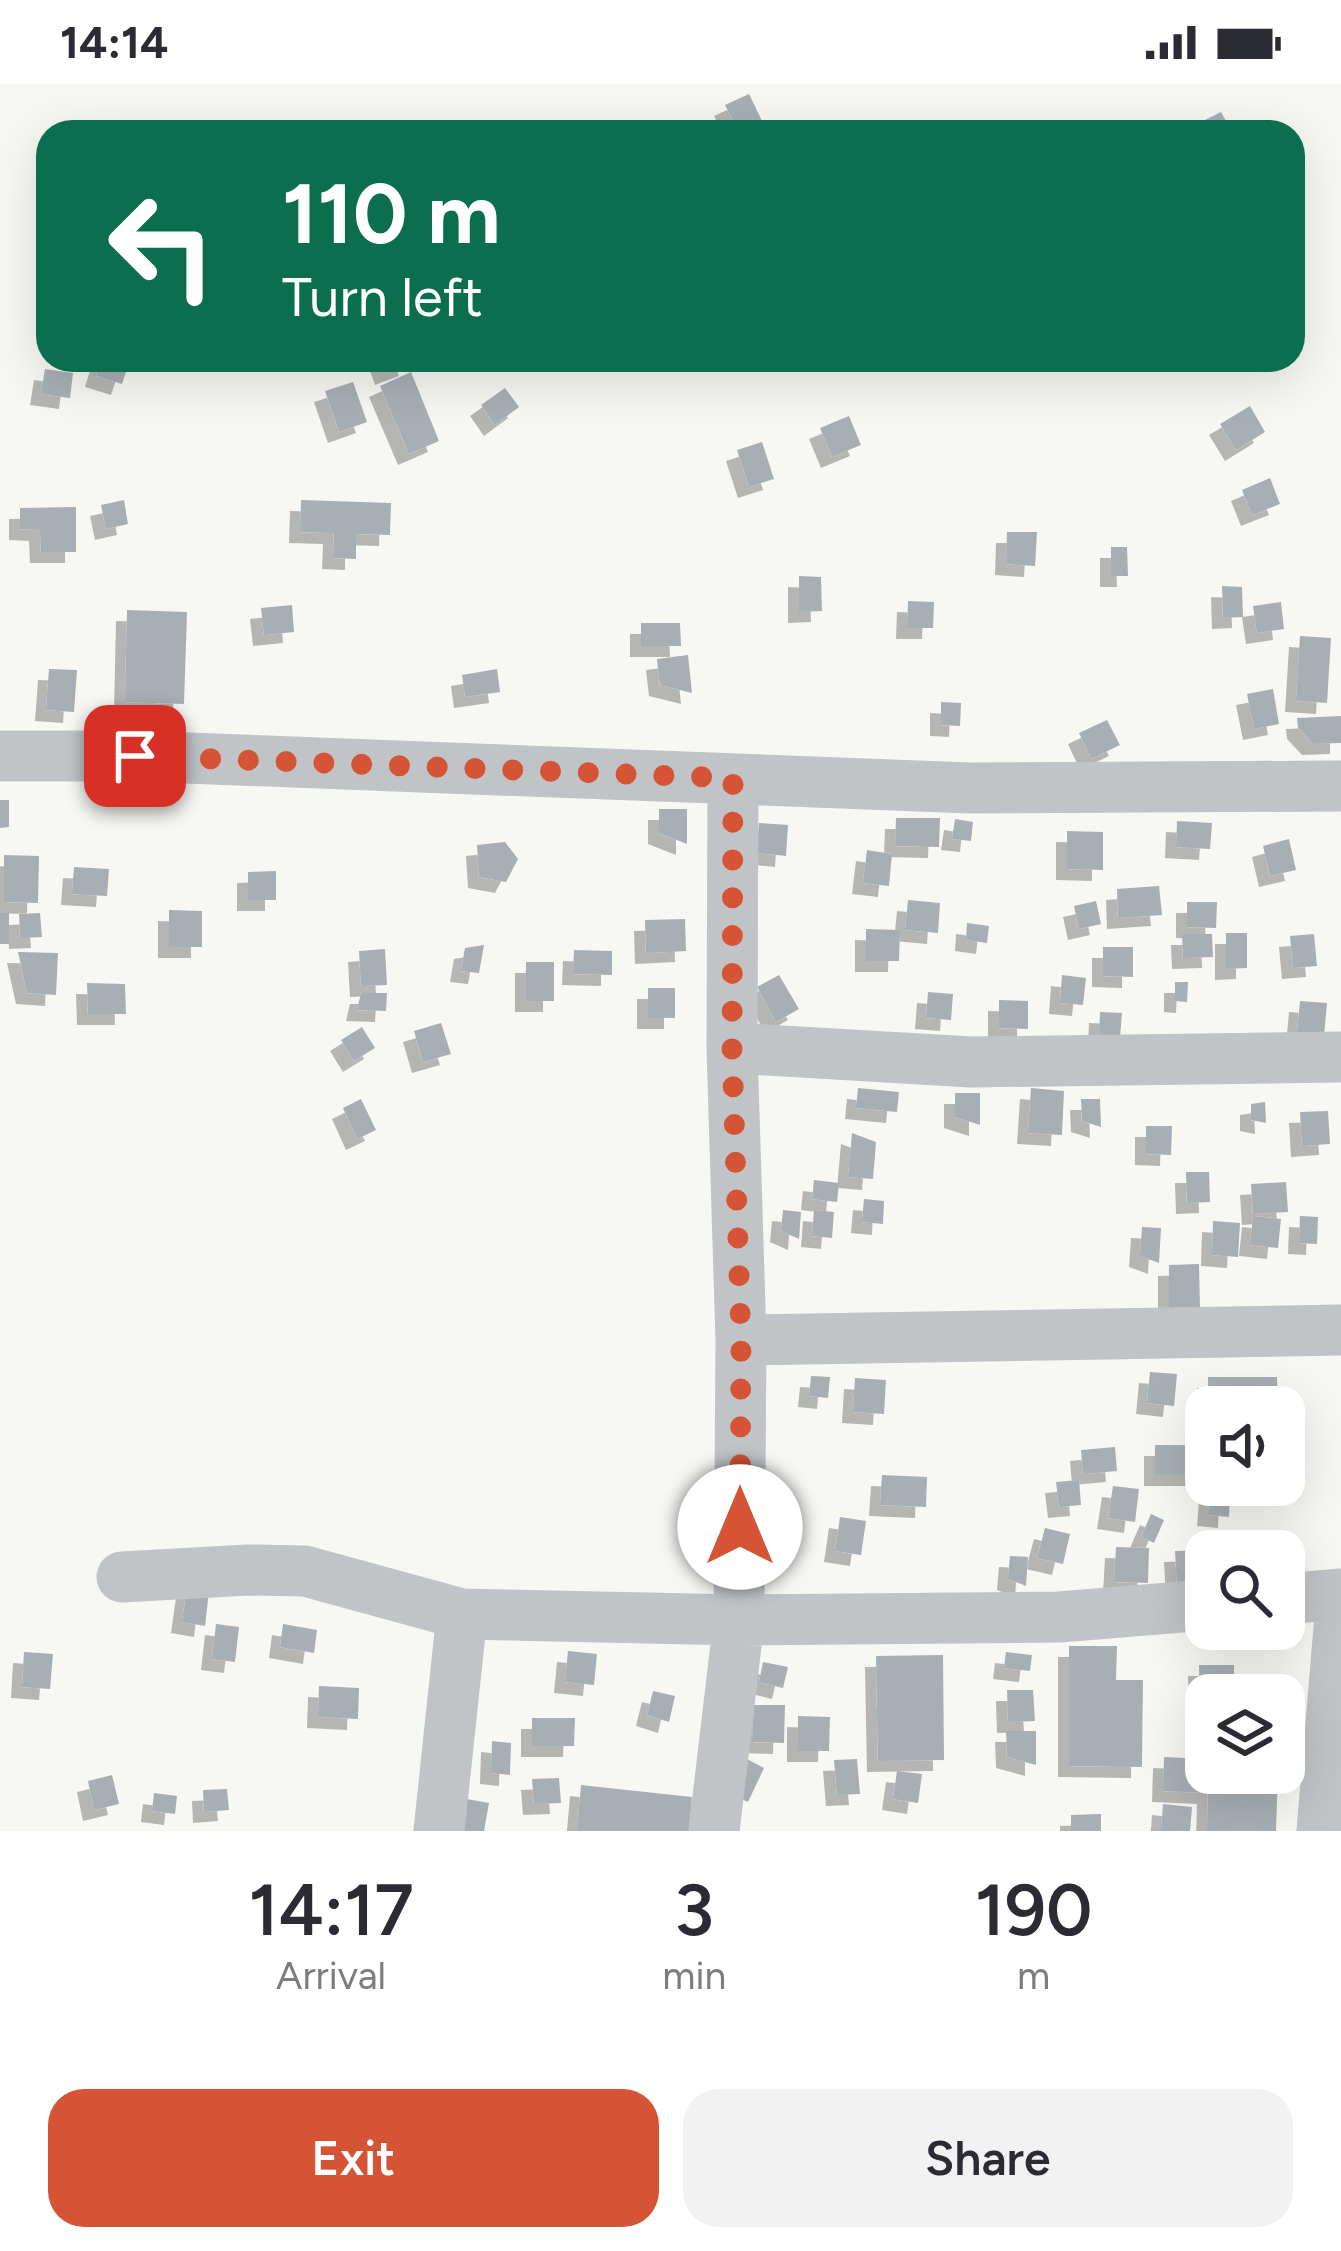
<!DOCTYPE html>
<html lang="en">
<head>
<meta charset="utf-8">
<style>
  :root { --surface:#fff; --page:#f2f2f3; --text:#2b2b33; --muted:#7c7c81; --accent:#d55435 }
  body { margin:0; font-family:Figtree,sans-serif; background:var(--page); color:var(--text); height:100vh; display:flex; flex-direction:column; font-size:45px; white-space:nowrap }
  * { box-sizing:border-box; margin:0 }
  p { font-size:39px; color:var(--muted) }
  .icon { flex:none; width:66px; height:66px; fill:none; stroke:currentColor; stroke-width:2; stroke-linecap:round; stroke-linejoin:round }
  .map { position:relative; height:1747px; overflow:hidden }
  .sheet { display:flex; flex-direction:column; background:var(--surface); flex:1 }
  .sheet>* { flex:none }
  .guide { position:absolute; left:36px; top:36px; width:1269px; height:252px; border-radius:36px; box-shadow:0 12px 48px #0002; background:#0b6e4f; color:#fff; overflow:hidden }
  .buttons { position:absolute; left:1185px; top:1302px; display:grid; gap:24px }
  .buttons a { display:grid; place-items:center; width:120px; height:120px; border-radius:24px; background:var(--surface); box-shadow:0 12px 48px #0002; font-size:60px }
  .pin { position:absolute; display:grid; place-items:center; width:102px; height:102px; color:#fff; margin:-51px; border-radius:24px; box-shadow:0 6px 18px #0006 }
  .me { position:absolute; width:132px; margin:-66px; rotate:0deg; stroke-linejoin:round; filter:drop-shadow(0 0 9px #0008) }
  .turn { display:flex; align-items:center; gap:42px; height:252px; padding:0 48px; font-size:54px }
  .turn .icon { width:156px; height:156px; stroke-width:2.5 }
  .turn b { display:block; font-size:84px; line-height:102px }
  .eta { display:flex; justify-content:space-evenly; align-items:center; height:204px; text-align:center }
  .eta b { font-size:72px; font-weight:600; line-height:84px }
  .action { display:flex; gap:24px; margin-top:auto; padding:24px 48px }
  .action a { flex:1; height:138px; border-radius:36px; background:var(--accent); color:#fff; font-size:48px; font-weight:600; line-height:138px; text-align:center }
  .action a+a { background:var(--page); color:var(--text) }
  .status { display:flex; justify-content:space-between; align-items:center; height:84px; padding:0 60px; background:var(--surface); direction:ltr }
  .status svg { height:33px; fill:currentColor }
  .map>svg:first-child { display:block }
  .building { fill:#a8afb4; filter:url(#shadow) }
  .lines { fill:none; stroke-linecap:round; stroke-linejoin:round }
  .minor { stroke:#c0c4c7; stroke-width:51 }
  .route { stroke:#d55435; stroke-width:21; stroke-dasharray:0 37.8 }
</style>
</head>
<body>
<div class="status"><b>14:14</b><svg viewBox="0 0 49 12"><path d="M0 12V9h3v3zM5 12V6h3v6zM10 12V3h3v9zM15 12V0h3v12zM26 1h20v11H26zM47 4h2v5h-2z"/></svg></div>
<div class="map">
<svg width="1341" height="1747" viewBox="0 0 1341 1747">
  <defs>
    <filter id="shadow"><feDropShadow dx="-11" dy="11" stdDeviation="0" flood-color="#0004"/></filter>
  </defs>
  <rect width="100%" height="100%" fill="#f7f7f4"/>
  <!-- building -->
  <path class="building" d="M749,10L765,43L753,48H739L725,21Z
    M1221,28L1232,48H1202L1197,40Z
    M101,276H130L122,300L96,292Z
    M381,276H408L410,281L386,290Z
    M45,285L73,289L70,314L41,310Z
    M411,288L439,357L409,370L380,302Z
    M353,298L367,338L339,348L325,307Z
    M505,304L519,323L495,341L481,321Z
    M1250,322L1265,348L1236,366L1220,340Z
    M849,332L861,361L832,373L820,344Z
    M762,358L774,395L749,403L737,366Z
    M1270,394L1280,420L1252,431L1242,406Z
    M124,416L128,440L106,445L101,421Z
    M301,416L391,419L390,451L356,450V475L333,474L334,449L300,448Z
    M76,423V468H41L40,446L20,445V424Z
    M1007,448H1037L1035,482L1006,480Z
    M1111,463H1127L1128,492H1111Z
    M799,492L821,493L822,527L799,528Z
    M1222,502L1242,503L1243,533L1223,534Z
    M908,517L934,518L933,544H907Z
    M1281,518L1284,545L1257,549L1253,522Z
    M292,521L294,548L264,551L261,524Z
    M127,526L187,528L184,620L125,618Z
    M641,539H680L681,562H641Z
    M1300,552L1331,554L1327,619L1296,617Z
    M688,571L692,609L660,601L657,575Z
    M49,585L77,586L74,628L46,626Z
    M497,585L500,608L465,613L462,591Z
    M1273,605L1279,640L1254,645L1247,610Z
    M941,618L961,619L960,642L941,641Z
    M1341,632V659L1313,660L1298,644L1297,634Z
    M1107,636L1120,661L1091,675L1079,649Z
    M0,716H9V743L0,744Z
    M659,725H687V760L659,749Z
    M896,734H940L939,763L895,762Z
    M955,735L973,738L971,757L952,755Z
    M1177,737L1212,739L1210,765L1176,763Z
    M759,739L788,741L786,772L756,769Z
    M1067,747L1103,748V786L1067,785Z
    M1289,755L1296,786L1270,792L1263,762Z
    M505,758L518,775L506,798L479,793L477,761Z
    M867,766L892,770L889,802L863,799Z
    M4,771L39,772L38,819L4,818Z
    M74,783L109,785L107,812L72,810Z
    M276,787V816H248V788Z
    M1159,802L1162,831L1118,834L1117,805Z
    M908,816L940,819L938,849L905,846Z
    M1096,817L1101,840L1079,845L1074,822Z
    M1187,818H1217L1216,844L1187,843Z
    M169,826L202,827V863H169Z
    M0,829H9V860H0Z
    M40,829L42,853L20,854L19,830Z
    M685,835L686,867L646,869L645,836Z
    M967,839L989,842L987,859L966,856Z
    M866,845L900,846L899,877H866Z
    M1226,849H1247V884L1226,885Z
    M1182,850H1212L1213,873L1183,874Z
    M1314,850L1317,882L1293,884L1290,852Z
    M484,861L479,889L461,887L465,864Z
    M1103,863H1133V893L1103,892Z
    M385,865L387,901L361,902L359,867Z
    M574,866L612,867V891L573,890Z
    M18,868L58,869L56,911L27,909Z
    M526,878H554V917H526Z
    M779,891L799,925L776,938L757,903Z
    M1062,891L1086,894L1083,921L1060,919Z
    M1175,898H1188L1187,918L1175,917Z
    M87,899L125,900L126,930H88Z
    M648,904H675V934H648Z
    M928,908L953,910L951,936L926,934Z
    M361,909H387L386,927L357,926Z
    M999,916L1028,917V945L999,944Z
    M1300,917L1327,919L1324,952L1297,950Z
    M1100,928L1122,929L1120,953L1099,952Z
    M441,939L451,970L423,978L414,947Z
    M362,943L375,964L354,977L341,956Z
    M858,1004L899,1008L897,1028L856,1024Z
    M1031,1004L1064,1007L1062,1051L1028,1049Z
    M955,1009H980V1041L955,1033Z
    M361,1015L376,1046L357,1055L343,1024Z
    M1081,1015H1100L1101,1043L1082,1037Z
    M1265,1018L1266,1039L1251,1036V1020Z
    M1328,1027L1330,1060L1302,1062L1300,1028Z
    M1146,1042H1172L1171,1071L1146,1070Z
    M852,1049L876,1058L873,1095L848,1093Z
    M1186,1088H1209L1210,1118L1187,1119Z
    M814,1096L839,1099L837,1118L812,1115Z
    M1286,1098L1288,1128L1253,1130L1251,1100Z
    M864,1115L884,1117L883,1140L862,1138Z
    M783,1126L801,1128L799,1155L781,1147Z
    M814,1126L834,1128L832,1154L812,1152Z
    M1253,1132L1281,1135L1278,1164L1250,1161Z
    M1300,1132L1318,1133L1317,1160L1299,1159Z
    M1213,1137L1240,1139L1238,1173L1212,1171Z
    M1142,1143L1161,1144L1159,1179L1140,1172Z
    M1199,1180L1200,1224L1169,1225V1181Z
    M1150,1288L1177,1290L1174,1322L1147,1319Z
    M811,1292L830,1293L828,1314L809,1312Z
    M1208,1293H1277L1278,1323H1208Z
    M855,1294L886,1296L884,1330L853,1328Z
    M1155,1361H1206V1391H1155Z
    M1115,1363L1117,1387L1083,1390L1081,1366Z
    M882,1391L927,1393L926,1423L880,1421Z
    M1079,1396L1081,1421L1059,1423L1056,1398Z
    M1113,1402L1139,1405L1135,1438L1108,1434Z
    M1210,1406L1230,1407L1229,1433L1208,1431Z
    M1151,1430L1164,1436L1154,1459L1141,1453Z
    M840,1433L866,1437L861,1471L835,1467Z
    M1045,1444L1070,1450L1063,1480L1037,1474Z
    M1116,1463L1149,1464L1148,1499L1114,1498Z
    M1206,1466V1502L1177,1503L1175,1467Z
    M1010,1472L1028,1473L1026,1502L1008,1495Z
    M188,1496L210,1499L205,1542L182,1538Z
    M216,1540L239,1543L235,1578L212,1575Z
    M283,1540L317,1546L314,1569L280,1563Z
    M1069,1562H1117L1116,1596H1143L1142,1683L1069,1682Z
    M568,1567L597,1570L594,1601L565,1598Z
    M24,1568L53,1570L50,1605L22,1603Z
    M1006,1568L1032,1571L1030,1587L1004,1584Z
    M943,1571L944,1676L878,1677L876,1572Z
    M763,1578L788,1583L783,1604L759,1598Z
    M1199,1581H1234V1611H1206V1621H1200Z
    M319,1602L359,1604L358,1635L318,1633Z
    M1007,1606H1033L1035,1637L1008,1638Z
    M653,1607L675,1612L669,1638L647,1631Z
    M754,1621H785L784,1659L752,1658Z
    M798,1632L830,1633L829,1667H798Z
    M532,1634H575L574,1662H532Z
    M1006,1647H1036V1681L1007,1673Z
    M492,1657L511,1659L510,1691L491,1689Z
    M1164,1673L1206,1675V1689H1278L1276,1747H1207L1208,1709L1163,1707Z
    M747,1675L764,1684L748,1718L730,1710Z
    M857,1675L860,1710L837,1711L834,1676Z
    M897,1687L922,1690L918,1719L893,1715Z
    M112,1691L119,1720L94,1726L88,1697Z
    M559,1694L561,1719L534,1720L532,1695Z
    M581,1701L692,1713L689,1747H577Z
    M227,1705L229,1726L204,1728L203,1706Z
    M154,1709L177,1712L175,1730L152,1727Z
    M461,1714L489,1719L484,1747H455Z
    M1163,1720L1192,1723L1190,1747H1161Z
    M1101,1730V1747H1071V1731Z"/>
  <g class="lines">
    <!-- minor -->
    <path class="minor" d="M0,672H135L970,704L1341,702
      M732,964L971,978L1341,973
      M741,1256L1341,1246
      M122,1493L248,1486L305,1487L462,1530
      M1284,1515L1341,1510
      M439,1747L462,1530L739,1536L1059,1533L1206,1521
      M714,1747L739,1536L741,1256L732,964L733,695
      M1322,1747L1341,1520"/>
  </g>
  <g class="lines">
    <!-- route -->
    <path class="route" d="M135,672L733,694L732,964L741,1256L740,1443"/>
  </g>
</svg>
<div class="buttons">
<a><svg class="icon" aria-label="sound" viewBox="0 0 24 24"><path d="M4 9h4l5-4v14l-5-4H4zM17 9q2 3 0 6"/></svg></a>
<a><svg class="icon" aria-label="search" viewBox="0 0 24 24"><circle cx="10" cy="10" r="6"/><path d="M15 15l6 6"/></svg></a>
<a><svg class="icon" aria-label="layers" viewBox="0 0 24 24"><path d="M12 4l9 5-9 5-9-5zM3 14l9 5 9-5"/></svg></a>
</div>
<div class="pin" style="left:135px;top:672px;background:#d93025"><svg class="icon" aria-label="arrive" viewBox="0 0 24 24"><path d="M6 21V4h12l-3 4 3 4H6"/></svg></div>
<svg class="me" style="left:740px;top:1443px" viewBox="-20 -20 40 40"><circle r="19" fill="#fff"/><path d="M0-13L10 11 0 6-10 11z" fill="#d55435"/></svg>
<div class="guide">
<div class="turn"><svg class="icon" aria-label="left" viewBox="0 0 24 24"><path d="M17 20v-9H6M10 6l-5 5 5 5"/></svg><div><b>110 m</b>Turn left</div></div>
</div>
</div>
<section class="sheet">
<div class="eta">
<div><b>14:17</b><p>Arrival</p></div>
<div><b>3</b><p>min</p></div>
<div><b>190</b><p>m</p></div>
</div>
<div class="action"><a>Exit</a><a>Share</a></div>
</section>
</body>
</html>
